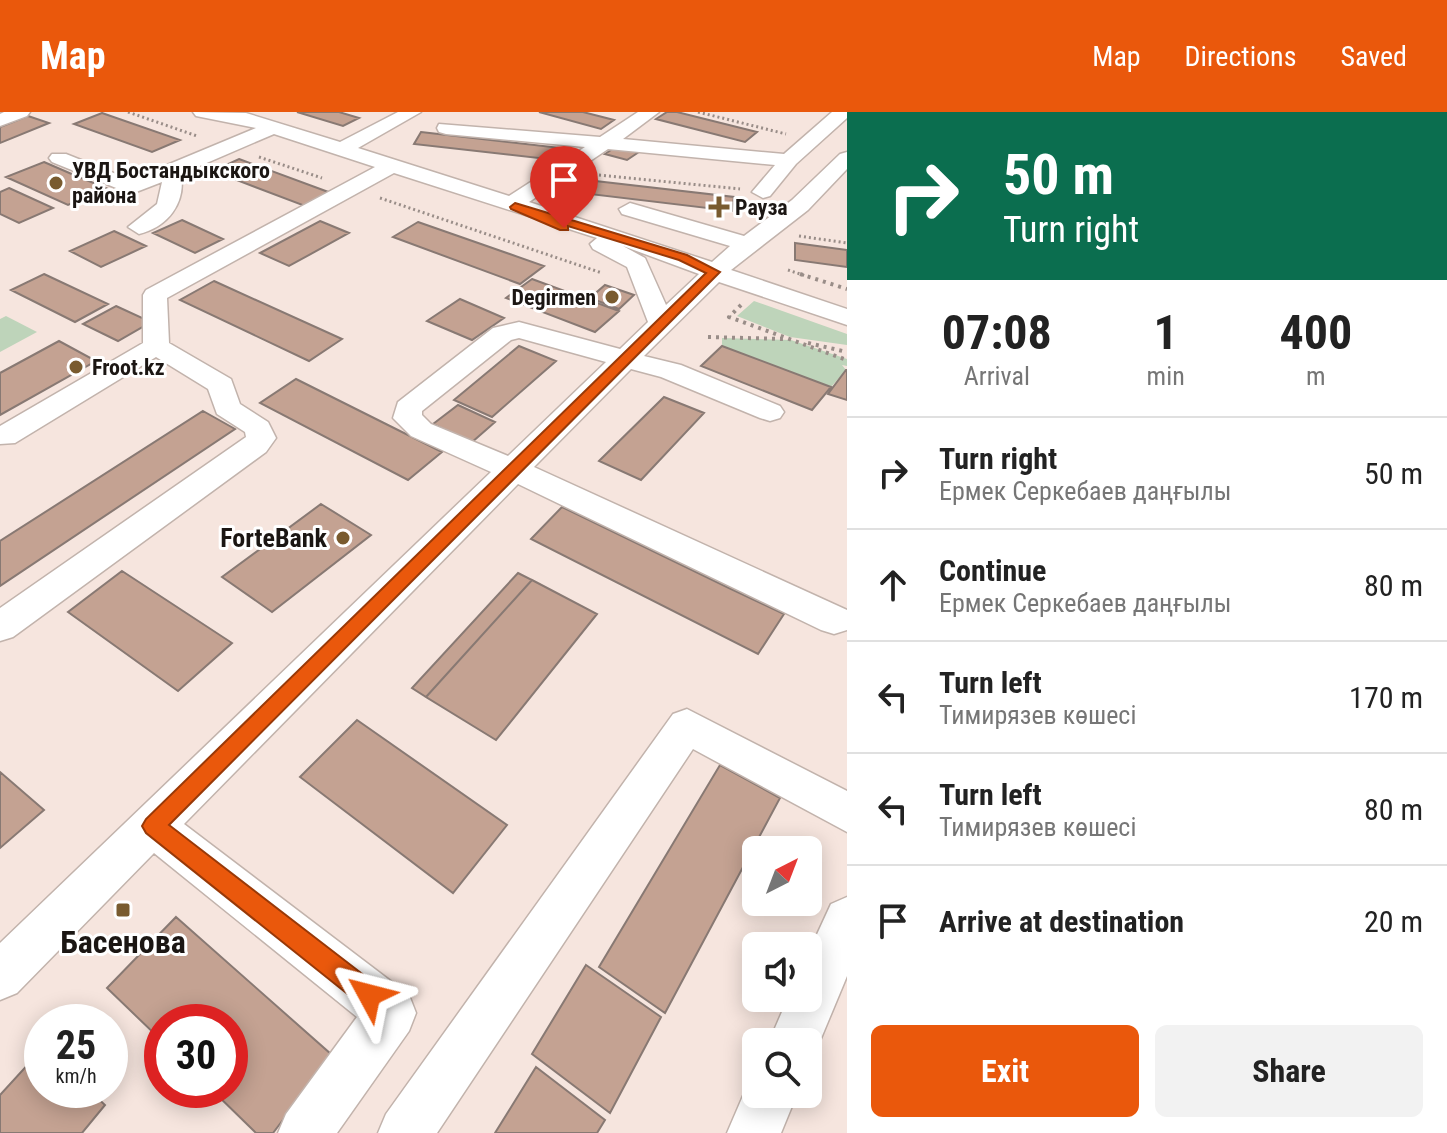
<!DOCTYPE html>
<html lang="en">
<head>
<meta charset="utf-8">
<style>
  :root { --surface:#fff; --page:#f2f2f2; --text:#222; --muted:#767676; --line:#e0e0e0; --accent:#ea580c }
  body { margin:0; font-family:"Roboto Condensed",sans-serif; background:var(--page); color:var(--text); height:100vh; display:flex; flex-direction:column; font-size:30px; white-space:nowrap }
  * { box-sizing:border-box; margin:0 }
  p { font-size:26px; color:var(--muted) }
  .icon { flex:none; width:44px; height:44px; fill:none; stroke:currentColor; stroke-width:2; stroke-linecap:round; stroke-linejoin:round }
  .map { position:relative; flex:1; overflow:hidden }
  .panel { display:flex; flex-direction:column; background:var(--surface); width:600px }
  .panel>* { flex:none }
  .guide { background:#0b6e4f; color:#fff; overflow:hidden }
  .needle { width:52px; rotate:42deg }
  .controls { position:absolute; left:742px; top:724px; display:grid; gap:16px }
  .controls a { display:grid; place-items:center; width:80px; height:80px; border-radius:12px; background:var(--surface); box-shadow:0 4px 20px #0003; font-size:40px }
  .speed { position:absolute; left:24px; top:892px; display:flex; gap:16px; font-size:40px; font-weight:700; text-align:center }
  .speed>* { display:grid; place-content:center; width:104px; height:104px; border-radius:50%; background:var(--surface); box-shadow:0 4px 20px #0003; line-height:1 }
  .speed small { font-size:20px; font-weight:400 }
  .speed .limit { border:12px solid #d22; background:#fff; color:#111 }
  .pin { position:absolute; display:grid; place-items:center; width:68px; height:68px; color:#fff; margin:-82px -34px; border-radius:50% 50% 50% 0; rotate:-45deg; box-shadow:0 0 8px #0007 }
  .pin .icon { rotate:45deg }
  .me { position:absolute; width:88px; margin:-44px; rotate:308deg; stroke-linejoin:round; filter:drop-shadow(0 0 6px #0008) }
  .turn { display:flex; align-items:center; gap:28px; height:168px; padding:0 24px; font-size:36px }
  .turn .icon { width:104px; height:104px; stroke-width:2.5 }
  .turn b { display:block; font-size:56px; line-height:68px }
  .eta { display:flex; justify-content:space-evenly; align-items:center; height:136px; text-align:center }
  .eta b { font-size:48px; font-weight:700; line-height:56px }
  .button { display:flex; gap:16px; margin-top:auto; padding:16px 24px }
  .button a { flex:1; height:92px; border-radius:12px; background:var(--accent); color:#fff; font-size:32px; font-weight:700; line-height:92px; text-align:center }
  .button a+a { background:var(--page); color:var(--text) }
  ul { padding:0; list-style:none }
  li { display:flex; align-items:center; gap:24px; height:112px; padding:0 24px; border-top:2px solid var(--line) }
  li div { flex:1 }
  li b { display:block; font-size:30px }
  li em { font-style:normal }
  header { display:flex; align-items:center; gap:48px; box-sizing:border-box; height:112px; padding:0 40px; background:var(--accent); color:#fff }
  header strong { font-size:38px }
  nav { display:flex; gap:44px; margin-inline-start:auto; font-size:28px }
  main { display:flex; flex:1; min-height:0 }
  .map>svg:first-child { display:block }
  .green { fill:#bed4ba }
  .building { fill:#c4a292; stroke:#887973; stroke-width:2 }
  .lines { fill:none; stroke-linecap:round; stroke-linejoin:round }
  .minor-casing { stroke:#c2b3ac; stroke-width:3 }
  .path-far1 { stroke:#998d88; stroke-width:3; stroke-dasharray:2 3; stroke-linecap:butt }
  .path { stroke:#998d88; stroke-width:4; stroke-dasharray:3 5; stroke-linecap:butt }
  .minor { fill:#fff; fill-rule:evenodd }
  .route { fill:#ea580c; stroke:#983908; stroke-width:2 }
  .poi-dot { fill:#795b2f; stroke:#fff; stroke-width:3 }
  .labels { text-anchor:middle; stroke-width:6; stroke-linejoin:round; paint-order:stroke }
  .far-poi-label { font-size:22px; font-weight:bold; fill:#1b1613; stroke:#fff; text-anchor:start }
  .poi-label { font-size:26px; font-weight:bold; fill:#1b1613; stroke:#fff; text-anchor:end }
  .near-poi-label { font-size:32px; font-weight:bold; fill:#1b1613; stroke:#fff }
</style>
</head>
<body>
<header>
<strong>Map</strong>
<nav><a>Map</a><a>Directions</a><a>Saved</a></nav>
</header>
<main>
<div class="map">
<svg width="847" height="1021" viewBox="0 0 847 1021">
  <rect width="100%" height="100%" fill="#f6e5de"/>
  <!-- green -->
  <path class="green" d="M754,189L847,222V233L790,225L737,204Z
    M6,204L37,220L0,240V207Z
    M722,226L791,228L847,247V254L842,253L846,258L831,275L722,234Z"/>
  <!-- building -->
  <path class="building" d="M297,0H339L359,6L343,14Z
    M539,0H583L614,8L601,17Z
    M667,0H677L757,20L745,30L656,7Z
    M102,1L180,28L152,40L74,12Z
    M28,4L49,11L0,31V15Z
    M421,20L561,36L556,48L414,32Z
    M617,34L639,40L627,48L605,42Z
    M239,47L331,81L305,94L213,59Z
    M44,50L74,63L106,76L68,93L6,65Z
    M578,67L734,85L732,99L573,80Z
    M9,76L53,96L19,111L0,102V80Z
    M182,108L223,127L195,141L153,121Z
    M320,109L349,121L289,154L260,141Z
    M418,110L544,154L520,172L393,125Z
    M114,119L146,134L101,155L70,139Z
    M795,131L847,138V155L795,148Z
    M44,162L108,192L75,210L11,178Z
    M532,167L619,199L595,220L506,186Z
    M214,169L342,227L309,249L180,188Z
    M605,173L634,183L619,197L590,186Z
    M460,187L504,206L472,228L427,209Z
    M116,194L151,210L118,229L83,212Z
    M59,229L96,249L0,303V261Z
    M519,234L556,249L492,305L454,288Z
    M722,234L831,275L812,298L701,254Z
    M846,258H847V288L828,282Z
    M296,267L442,340L408,368L260,291Z
    M664,285L704,301L641,368L599,349Z
    M458,293L495,310L471,331L433,312Z
    M203,299L235,317L0,474V429Z
    M321,392L371,423L272,500L222,465Z
    M562,395L729,476L784,502L758,542L531,427Z
    M122,459L232,531L178,579L68,500Z
    M518,461L532,468L426,585L412,576Z
    M532,468L597,502L496,628L426,585Z
    M357,608L507,713L453,781L300,665Z
    M720,653L780,686L665,901L599,855Z
    M0,660L44,698L0,736Z
    M176,805L332,943L273,1021H256L212,978H230V910H162V929L107,876Z
    M586,853L661,905L610,1001L532,942Z
    M42,937V978H89L105,993L82,1021H0V983Z
    M536,955L605,1008L597,1021H495Z"/>
  <g class="lines">
    <!-- minor casing -->
    <g class="minor-casing">
      <path id="minor" d="M4,0H30L27,4L0,14V2Z
        M193,0L246,1L340,30L398,0H421L358,36L509,84L585,35L446,22L439,20L437,16L439,12L600,25L638,0H659L623,27L784,42L832,0H847V6L796,52L770,84L763,86L752,80L775,53L608,37L529,90L712,150L730,134L622,102L619,97L630,91L744,124L792,88L840,42L847,40V57L808,98L731,158L847,197V213L719,170L644,244L681,253L780,294L784,300L780,306L770,309L760,306L661,265L631,257L534,355L847,498V518L834,522L821,518L518,372L184,712L409,883L416,901L409,919L337,1021H278L286,1002L357,905L154,741L17,881L0,888V831L491,360L411,324L393,306L398,290L493,216L502,214L519,210L620,237L648,210L627,155L593,137L590,132L597,126L394,61L167,186L169,231L231,267L240,292L268,310L276,326L266,340L13,525L0,529V496L246,325L245,320L217,302L208,277L156,245L15,331L0,332V314L143,231V183L146,178L375,55L274,22L181,62C186,91 168,115 139,122L128,115L157,92L162,70L131,82L52,50L49,46L52,42H66L131,68L256,16L196,4ZM623,134L699,162L666,193L645,146ZM519,226L606,250L508,344L431,312L422,303V299L511,228Z
        M687,597L847,679V720L693,637L437,1021H378L386,1002L673,602Z
        M847,785V864L812,948L808,949V930H769L788,886H808V842L831,792Z
        M756,962V982H797L781,1021H727L752,963Z"/>
    </g>
    <!-- path-far1 -->
    <path class="path-far1" d="M128,0L197,24
      M698,0L786,22
      M259,45L322,66
      M599,63L740,77
      M380,86L602,161
      M799,124L847,131
      M788,158L806,164"/>
    <!-- path -->
    <path class="path" d="M800,162L847,177
      M741,193L729,205L847,248
      M708,225L783,227
      M808,231L847,240"/>
    <!-- minor -->
    <use href="#minor" class="minor"/>
  </g>
  <!-- route -->
  <path class="route" d="M515,91L687,143L720,160L169,713L378,874L381,883L378,892L369,896L360,892L146,721L142,714L146,707L706,161L679,148L568,114V118H560L511,97L510,95Z"/>
  <!-- markers -->
  <g class="poi-dot">
    <circle cx="56" cy="71" r="8"/>
    <path d="M715 83h8v8h8v8h-8v8h-8v-8h-8v-8h8z"/>
    <circle cx="612" cy="185" r="8"/>
    <circle cx="76" cy="255" r="8"/>
    <circle cx="343" cy="426" r="8"/>
    <rect x="115" y="790" width="16" height="16" rx="4"/>
  </g>
  <g class="labels">
    <!-- far-poi labels -->
    <g class="far-poi-label">
      <text x="72" y="66">УВД Бостандыкского<tspan x="72" dy="25">района</tspan></text>
      <text x="735" y="103">Рауза</text>
      <text x="596" y="193" text-anchor="end">Degirmen</text>
      <text x="92" y="263">Froot.kz</text>
    </g>
    <!-- poi labels -->
    <g class="poi-label">
      <text x="327" y="435">ForteBank</text>
    </g>
    <!-- near-poi labels -->
    <g class="near-poi-label">
      <text x="123" y="841">Басенова</text>
    </g>
  </g>
</svg>
<div class="controls">
<a><svg class="needle" viewBox="-14 -14 28 28"><path d="M0-13l5 13h-10z" fill="#e53935"/><path d="M0 13l5-13h-10z" fill="#767676"/></svg></a>
<a><svg class="icon" aria-label="sound" viewBox="0 0 24 24"><path d="M4 9h4l5-4v14l-5-4H4zM17 9q2 3 0 6"/></svg></a>
<a><svg class="icon" aria-label="search" viewBox="0 0 24 24"><circle cx="10" cy="10" r="6"/><path d="M15 15l6 6"/></svg></a>
</div>
<div class="speed"><div>25<small>km/h</small></div><div class="limit">30</div></div>
<div class="pin" style="left:564px;top:116px;background:#d93025"><svg class="icon" aria-label="arrive" viewBox="0 0 24 24"><path d="M6 21V4h12l-3 4 3 4H6"/></svg></div>
<svg class="me" style="left:369px;top:883px" viewBox="-20 -20 40 40"><path d="M0-17L14 15 0 8-14 15z" fill="#ea580c" stroke="#fff" stroke-width="4"/></svg>
</div>
<section class="panel">
<div class="guide">
<div class="turn"><svg class="icon" aria-label="right" viewBox="0 0 24 24"><path d="M7 20v-9h11M14 6l5 5-5 5"/></svg><div><b>50 m</b>Turn right</div></div>
</div>
<div class="eta">
<div><b>07:08</b><p>Arrival</p></div>
<div><b>1</b><p>min</p></div>
<div><b>400</b><p>m</p></div>
</div>
<ul>
<li><svg class="icon" aria-label="right" viewBox="0 0 24 24"><path d="M7 20v-9h11M14 6l5 5-5 5"/></svg><div><b>Turn right</b><p>Ермек Серкебаев даңғылы</p></div><em>50 m</em></li>
<li><svg class="icon" aria-label="ahead" viewBox="0 0 24 24"><path d="M12 20V5M6 11l6-6 6 6"/></svg><div><b>Continue</b><p>Ермек Серкебаев даңғылы</p></div><em>80 m</em></li>
<li><svg class="icon" aria-label="left" viewBox="0 0 24 24"><path d="M17 20v-9H6M10 6l-5 5 5 5"/></svg><div><b>Turn left</b><p>Тимирязев көшесі</p></div><em>170 m</em></li>
<li><svg class="icon" aria-label="left" viewBox="0 0 24 24"><path d="M17 20v-9H6M10 6l-5 5 5 5"/></svg><div><b>Turn left</b><p>Тимирязев көшесі</p></div><em>80 m</em></li>
<li><svg class="icon" aria-label="arrive" viewBox="0 0 24 24"><path d="M6 21V4h12l-3 4 3 4H6"/></svg><div><b>Arrive at destination</b></div><em>20 m</em></li>
</ul>
<div class="button"><a>Exit</a><a>Share</a></div>
</section>
</main>
</body>
</html>
